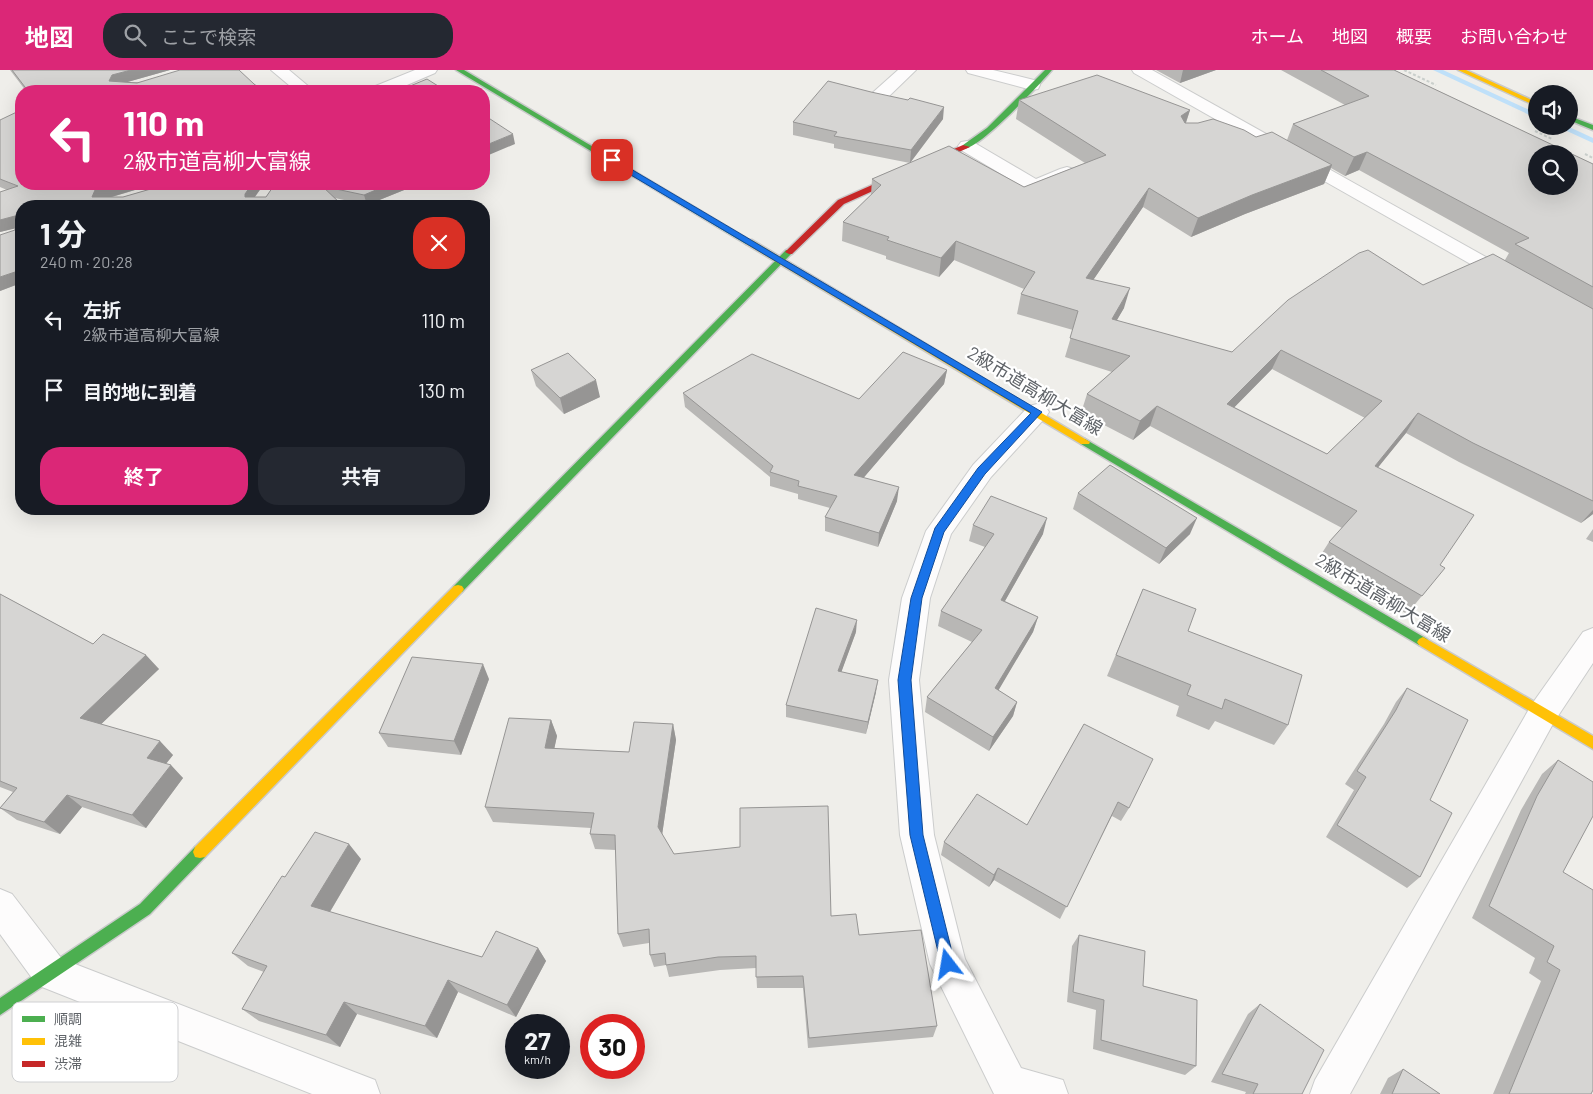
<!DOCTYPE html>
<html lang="ja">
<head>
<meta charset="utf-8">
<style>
  :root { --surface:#171b24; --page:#242831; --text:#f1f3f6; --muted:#9ea1a6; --accent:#db2777 }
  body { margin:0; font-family:Barlow,"Noto Sans JP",sans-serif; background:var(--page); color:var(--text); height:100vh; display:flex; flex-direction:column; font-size:19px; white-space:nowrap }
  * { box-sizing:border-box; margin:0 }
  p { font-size:16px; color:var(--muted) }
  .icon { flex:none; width:28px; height:28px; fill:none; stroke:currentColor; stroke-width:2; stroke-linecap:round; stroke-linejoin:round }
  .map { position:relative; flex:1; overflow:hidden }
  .sheet { position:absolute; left:15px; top:130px; width:475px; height:315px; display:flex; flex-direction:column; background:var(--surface); border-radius:20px; box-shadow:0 5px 20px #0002 }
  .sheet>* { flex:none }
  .guide { position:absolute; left:15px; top:15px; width:475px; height:105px; border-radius:20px; box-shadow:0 5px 20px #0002; background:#db2777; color:#fff; overflow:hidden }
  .buttons { position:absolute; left:1528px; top:15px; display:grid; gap:10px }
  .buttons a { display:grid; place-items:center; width:50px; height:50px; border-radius:50%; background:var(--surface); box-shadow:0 5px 20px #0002; font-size:25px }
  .speed { position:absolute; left:505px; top:944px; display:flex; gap:10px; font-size:25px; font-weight:700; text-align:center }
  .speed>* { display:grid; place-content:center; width:65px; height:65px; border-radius:50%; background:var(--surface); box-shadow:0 5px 20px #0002; line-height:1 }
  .speed small { font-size:12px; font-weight:400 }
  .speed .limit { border:8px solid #d22; background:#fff; color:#111 }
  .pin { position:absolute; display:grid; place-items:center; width:42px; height:42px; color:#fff; margin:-21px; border-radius:10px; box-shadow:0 2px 8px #0006 }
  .me { position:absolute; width:55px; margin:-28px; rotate:346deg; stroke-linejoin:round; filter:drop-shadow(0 0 4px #0008) }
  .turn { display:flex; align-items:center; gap:18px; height:105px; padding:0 25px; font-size:22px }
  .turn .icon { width:65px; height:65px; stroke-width:2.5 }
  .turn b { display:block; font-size:35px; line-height:42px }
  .round { display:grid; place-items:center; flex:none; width:52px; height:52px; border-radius:20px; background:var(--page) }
  .summary { display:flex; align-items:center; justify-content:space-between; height:85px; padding:0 25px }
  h1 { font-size:30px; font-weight:700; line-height:38px }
  .cta { display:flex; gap:10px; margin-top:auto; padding:10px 25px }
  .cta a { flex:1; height:58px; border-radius:20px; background:var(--accent); color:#fff; font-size:20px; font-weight:700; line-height:58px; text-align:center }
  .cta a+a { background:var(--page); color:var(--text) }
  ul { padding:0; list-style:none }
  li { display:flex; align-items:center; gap:15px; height:70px; padding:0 25px }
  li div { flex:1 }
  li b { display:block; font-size:19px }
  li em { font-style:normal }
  header { display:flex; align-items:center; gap:30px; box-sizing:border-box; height:70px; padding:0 25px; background:var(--accent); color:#fff }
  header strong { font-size:24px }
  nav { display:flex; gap:28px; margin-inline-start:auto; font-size:18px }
  .search { width:350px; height:45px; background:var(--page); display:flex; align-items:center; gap:12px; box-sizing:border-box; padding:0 18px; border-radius:20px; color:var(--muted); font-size:19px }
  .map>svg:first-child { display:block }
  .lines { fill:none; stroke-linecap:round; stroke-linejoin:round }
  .stream { fill:#bfe0f9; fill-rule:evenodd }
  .street-casing { stroke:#cbcccc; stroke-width:2 }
  .fast-casing { stroke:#cacacb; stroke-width:3 }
  .slow-casing { stroke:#cacacb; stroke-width:3 }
  .jam-casing { stroke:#cacacb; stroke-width:3 }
  .path { stroke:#cacfcc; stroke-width:2; stroke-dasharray:3 2; stroke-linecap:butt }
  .street { fill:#fdfcfc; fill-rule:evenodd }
  .fast { fill:#4caf50; fill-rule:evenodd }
  .slow { fill:#ffc107; fill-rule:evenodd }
  .jam { fill:#c62828; fill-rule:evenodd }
  .wall { fill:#b8b7b5; fill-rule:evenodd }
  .shaded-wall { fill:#969594 }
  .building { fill:#d6d5d3; stroke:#969594; fill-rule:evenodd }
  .route { fill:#1a73e8; stroke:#114b97 }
  .labels { text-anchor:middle; stroke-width:4.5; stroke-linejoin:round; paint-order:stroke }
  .street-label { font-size:18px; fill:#5f6368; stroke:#fff }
  .key { fill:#fff; stroke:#cfd0d2; stroke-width:1 }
  .key-label { font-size:14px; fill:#5f6368 }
</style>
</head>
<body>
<header>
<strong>地図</strong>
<div class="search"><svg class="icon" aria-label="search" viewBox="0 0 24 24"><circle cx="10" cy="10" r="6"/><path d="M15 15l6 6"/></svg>ここで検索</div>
<nav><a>ホーム</a><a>地図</a><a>概要</a><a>お問い合わせ</a></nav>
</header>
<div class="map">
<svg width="1593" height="1024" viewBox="0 0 1593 1024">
  <rect width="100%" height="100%" fill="#efeeea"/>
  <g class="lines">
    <!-- stream -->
    <path class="stream" d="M1433,0H1443L1536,43V48Z
      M1556,56H1567L1593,68V73Z"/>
    <!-- street casing -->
    <g class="street-casing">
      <path id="street" d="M271,0H289L314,21H296Z
        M415,0H437L435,3L393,21H371L373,17Z
        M898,0H916L882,33H870L868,29L870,25Z
        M966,0H993L1038,11L1040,15L1038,19L1032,20L968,3Z
        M1132,0H1152L1518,205L1521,209L1518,213L1511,215L1504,213L1134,3Z
        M967,71L973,72L1036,109L1060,99L1067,97L1074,99L1076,103L1074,107C1060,112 1043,124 1028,120L961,80L958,76L961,72Z
        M1037,334L1045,336L1049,342L1045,348L991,407L951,464L930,528L919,610L934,765L965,889L1021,998L1063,1010L1068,1024H994L930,894L900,765L889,610L902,528L926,461L973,395L1029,336Z
        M1593,558V593L1554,652L1350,1024H1310L1315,1010L1532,634L1583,562Z
        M0,819L12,824L62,889L375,1010L380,1024H312L37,915L0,864Z"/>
    </g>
    <!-- fast casing -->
    <g class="fast-casing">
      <path id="fast" d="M456,0H464L753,172L746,174Z
        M1045,0H1052C1040,14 979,80 963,79V75L987,58Z
        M1569,46L1593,55V60L1569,50Z
        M786,180H789L793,182L462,522H454L452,519L454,516Z
        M1085,369L1427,569L1429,572L1427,575H1419L1081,374L1080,372L1081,370Z
        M200,776L205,777L207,782L205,787L150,844L0,945V928L140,834L195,777Z"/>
    </g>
    <!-- slow casing -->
    <g class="slow-casing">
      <path id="slow" d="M1458,0H1466L1536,32V36Z
        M746,170H752L1090,372L1089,374H1081L746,174Z
        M458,515L462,516L464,519L462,522L205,787L200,788L195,787L193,782L195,777L454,516Z
        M1423,567L1593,666V679L1419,575L1417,572L1419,569Z"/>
    </g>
    <!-- jam casing -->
    <g class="jam-casing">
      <path id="jam" d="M963,75L970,77L844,134L792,184H789L785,182L838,130Z"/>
    </g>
    <!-- path -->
    <path class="path" d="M1404,0L1436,15
      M1535,61L1552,69
      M1585,84L1593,88"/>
    <!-- street -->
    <use href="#street" class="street"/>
    <!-- fast -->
    <use href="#fast" class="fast"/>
    <!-- slow -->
    <use href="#slow" class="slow"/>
    <!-- jam -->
    <use href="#jam" class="jam"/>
  </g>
  <!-- wall -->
  <path class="wall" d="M10,0H170L127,12L254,14L263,21H26Z
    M1156,0H1216L1180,13Z
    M1281,0H1396V1L1593,94V444L1581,453L1459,392L1406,363L1377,398L1440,495L1430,516L1407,544L1317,491L1329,472L1342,458L1150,356L1133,370L1081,343L1087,324L1112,302L1065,287L1073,260L1017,244L1021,224L1024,219L954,190L939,207L886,189V186L842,171L843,152L871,125L872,109L910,93L834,78V74L793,65V52L943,49L910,93L1024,117L1085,93L1016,49L1019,30L1190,40L1186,53L1256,67L1287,70L1293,54L1345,35ZM1331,98L1345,106L1359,100L1509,183L1505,190L1423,215L1232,282L1116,251L1124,238L1093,210L1143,137L1191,167L1245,144L1324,114ZM1272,299L1365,348L1327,384L1234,337Z
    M0,50L21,114H155L112,127H123L168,114H264L255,127H266L275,114H419L367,135L335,128L341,134L342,136H21V213L0,221L15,160V158L0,162V122L7,120L0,117Z
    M531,300L600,327L564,344L536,316Z
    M947,300L944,314L863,408L897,431L878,477L825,461V447L830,438L798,429V424L770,416V407L685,337L683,323L859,329Z
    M1078,423L1190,464L1159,494L1073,439Z
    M973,455L1043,464L1005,531L1038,547L1033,562L998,620L1017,632L1013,646L989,681L925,642L927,627L972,572L938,556L941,541L985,477L969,471Z
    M1593,459V472L1586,469Z
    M1143,519L1288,655L1274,675L1215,651L1209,660L1176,646L1179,636L1107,606Z
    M0,524L93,574L159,599L101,654L173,685L166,694L183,708L146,758L82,737L60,764L17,750L0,738L13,722L0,717Z
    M856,562L841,602L876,622L866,664L786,647V635Z
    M489,609L461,685L388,677L379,663Z
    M1407,618L1430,730L1420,807L1407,818L1326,767L1354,720L1345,714L1384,654L1396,632Z
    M551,650L557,666L554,679L629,682L673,654L676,670L662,765L674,784L831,846L859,865L937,956L933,967L808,978L803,918H757L756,898L720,900L669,907L666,895L654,897L650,885L649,873L623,877L618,864L616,780L595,779L590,764L591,758L493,752L485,737Z
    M1084,654L1129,738L1121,751L1112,746L1060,849L994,810L989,817L941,785L944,772L1027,755Z
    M1558,690L1563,802L1591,1024H1493L1541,911L1529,903L1535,888L1472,848L1521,740L1542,704Z
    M361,789L330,842L482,887L538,878L546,891L516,947L458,922L437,968L357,944L340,977L259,951L242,939L264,902L248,896L232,883L285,807Z
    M1079,865L1143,916L1196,996L1185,1005L1093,979L1096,940L1067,932L1072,876Z
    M1260,934L1302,1024H1245L1246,1022L1211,1012L1248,944Z
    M1403,999L1440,1024H1380L1388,1008Z"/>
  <!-- shaded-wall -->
  <path class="shaded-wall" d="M131,0H170L117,15L109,11L112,5Z
    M1183,0H1216L1180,13Z
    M944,37L943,49L910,93L911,80Z
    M1190,40L1184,58L1181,46Z
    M513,64L515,74L484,87V76Z
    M1367,82L1359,100L1345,106L1354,87Z
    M1332,95L1324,114L1245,144L1191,167L1198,148L1252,125Z
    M115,114H155L101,130L92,127L95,120Z
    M252,114H264L249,135L245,127V124Z
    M390,114H419L367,135L364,125Z
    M1149,118L1143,137L1081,228L1086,208Z
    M15,146L21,157L0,162V150Z
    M956,171L954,190L939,207L941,188Z
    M21,200V213L0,221V207Z
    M1130,218L1124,238L1106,269L1112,249Z
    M1281,280L1272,299L1219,353L1227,334Z
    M947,300L944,314L854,419V405Z
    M596,310L600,327L564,344L560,328Z
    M1157,336L1150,356L1133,370L1140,351Z
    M1418,343L1406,363L1363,416L1375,396Z
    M899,417L897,431L878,477L879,463Z
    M1593,440V444L1581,453Z
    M1047,448L1043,464L997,545L1001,530Z
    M1197,448L1190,464L1159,494L1166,478Z
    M1038,547L1033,562L991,633L995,618Z
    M857,550L856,562L837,614L838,601Z
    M146,585L159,599L94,661L80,648Z
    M483,594L489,609L461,685L454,671Z
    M878,610L876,622L866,664L868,652Z
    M1017,632L1013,646L989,681L993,667Z
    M551,650L557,666L551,694L545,678Z
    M673,654L676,670L661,772L658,757Z
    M160,671L173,685L160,701L147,688Z
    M171,695L183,708L146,758L132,745Z
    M67,725L82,737L60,764L44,752Z
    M349,774L361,789L325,850L311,836Z
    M998,798L994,810L989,817L994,805Z
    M538,878L546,891L516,947L507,935Z
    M448,910L458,922L437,968L425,956Z
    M344,932L357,944L340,977L326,965Z"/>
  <!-- building -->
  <path class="building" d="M12,0H131L112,5L109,11L137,13L180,0H239L254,14L263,21H28Z
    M1321,0H1394L1593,94V217L1515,174L1529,168L1367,82L1354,87L1293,54L1369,26ZM1536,84H1569V116H1536Z
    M1097,5L1190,40L1181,46L1185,53H1198L1213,49L1244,60L1256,67L1272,62L1332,95L1252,125L1198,148L1149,118L1086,208L1130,218L1112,249L1232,282L1288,230L1359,183L1368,180L1423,215L1493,184L1593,239V431L1473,373L1418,343L1375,396L1474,445L1440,495L1445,498L1422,526L1329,472L1357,441L1157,336L1140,351L1087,324L1130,286L1070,268L1078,241L1021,224L1035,202L956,171L941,188L887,170L889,167L843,152L881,115L872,109L949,76L1024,117L1106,85L1019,30ZM1281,280L1382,331L1327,384L1227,334Z
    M427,9L446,21H398Z
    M828,11L871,22L908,30L910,28L944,37L911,80L834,66L837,62L793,52Z
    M21,40V114H115L95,120L92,127H123L168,114H252L245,124V127H266L275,114H390L364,125L322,116L341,134L338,136H21V200L0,207V165L15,160V146L0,150V122L18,116L0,109V50Z
    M484,45L513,64L484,76Z
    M903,282L947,300L854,405L899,417L879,463L825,447L837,426L798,416L799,411L770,402L773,396L683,323L752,284L859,329Z
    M568,283L596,310L560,328L531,300Z
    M1110,395L1197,448L1166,478L1078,423Z
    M991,426L1047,448L1001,530L1038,547L995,618L1017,632L993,667L927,627L982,560L941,541L994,464L973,455Z
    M1143,519L1196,539L1188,561L1302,605L1288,655L1225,629L1222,639L1187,625L1191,615L1116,585Z
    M0,524L93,574L103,564L146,585L80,648L160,671L147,688L171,695L132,745L67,725L44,752L0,738L17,718L0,711Z
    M816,538L857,550L838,601L878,610L868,652L786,635Z
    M412,587L483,594L454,671L379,663Z
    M1407,618L1468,650L1430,730L1452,743L1420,807L1337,755L1366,707L1357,701L1396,640Z
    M509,648L551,650L545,678L629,682L634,652L673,654L658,757L674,784L740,777V738L828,736L831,846L856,844L859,865L921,860L937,956L809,968L803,906L756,907V886L718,887L666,895L665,883L650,885L649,859L618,864L615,765L590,764L594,743L485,737Z
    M1084,654L1153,689L1129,738L1118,732L1067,837L998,798L994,805L944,772L977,724L1027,755Z
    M1558,690L1593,712V746L1563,802L1593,820V1020L1591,1024H1509L1560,900L1547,892L1554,876L1489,836L1537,726Z
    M315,762L349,774L311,836L482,887L496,861L538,878L507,935L448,910L425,956L344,932L326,965L242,939L267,896L232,883L282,806L285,807Z
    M1079,865L1145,881L1143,916L1197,930L1196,996L1101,970L1104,930L1073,922Z
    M1260,934L1324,980L1302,1024H1253L1258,1014L1222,1004Z
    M1403,999L1440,1024H1392Z"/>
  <!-- route -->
  <path class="route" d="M609,89H614L1042,342L985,404L944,462L922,528L911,610L923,765L955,894L953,900L948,902L943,900L941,894L910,765L898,610L911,528L935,458L978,398L1031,343L609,92Z"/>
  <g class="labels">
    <!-- street labels -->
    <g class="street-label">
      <text transform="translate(1035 321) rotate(31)" y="6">2級市道高柳大富線</text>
      <text transform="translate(1383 528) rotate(31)" y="6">2級市道高柳大富線</text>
    </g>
  </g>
  <!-- legend -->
  <rect x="12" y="932" width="166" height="80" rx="8" class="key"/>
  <rect x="22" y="946" width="23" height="6" fill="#4caf50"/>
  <rect x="22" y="968" width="23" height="7" fill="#ffc107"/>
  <rect x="22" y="991" width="23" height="6" fill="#c62828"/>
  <g class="key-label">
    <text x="54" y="954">順調</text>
    <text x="54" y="976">混雑</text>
    <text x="54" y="999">渋滞</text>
  </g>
</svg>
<div class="buttons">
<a><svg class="icon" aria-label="sound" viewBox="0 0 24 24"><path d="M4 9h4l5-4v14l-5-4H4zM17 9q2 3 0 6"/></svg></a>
<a><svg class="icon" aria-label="search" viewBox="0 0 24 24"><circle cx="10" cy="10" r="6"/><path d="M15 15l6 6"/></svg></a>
</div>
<div class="speed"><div>27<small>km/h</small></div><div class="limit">30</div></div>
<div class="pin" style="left:612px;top:90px;background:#d93025"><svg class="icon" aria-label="arrive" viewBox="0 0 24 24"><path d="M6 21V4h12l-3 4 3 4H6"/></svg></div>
<svg class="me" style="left:948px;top:894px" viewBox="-20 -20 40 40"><path d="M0-17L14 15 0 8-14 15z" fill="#1a73e8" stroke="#fff" stroke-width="4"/></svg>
<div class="guide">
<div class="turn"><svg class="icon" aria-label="left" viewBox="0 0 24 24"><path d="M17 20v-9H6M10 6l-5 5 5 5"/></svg><div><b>110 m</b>2級市道高柳大富線</div></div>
</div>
<section class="sheet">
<div class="summary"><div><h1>1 分</h1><p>240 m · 20:28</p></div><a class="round" style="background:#d93025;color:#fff"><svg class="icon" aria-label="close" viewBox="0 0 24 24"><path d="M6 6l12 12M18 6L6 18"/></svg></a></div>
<ul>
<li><svg class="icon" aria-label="left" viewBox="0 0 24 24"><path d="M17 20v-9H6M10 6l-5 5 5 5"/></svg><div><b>左折</b><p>2級市道高柳大富線</p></div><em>110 m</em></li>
<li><svg class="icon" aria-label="arrive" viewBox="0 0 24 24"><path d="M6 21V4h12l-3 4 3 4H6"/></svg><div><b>目的地に到着</b></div><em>130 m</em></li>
</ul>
<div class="cta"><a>終了</a><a>共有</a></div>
</section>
</div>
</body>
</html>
